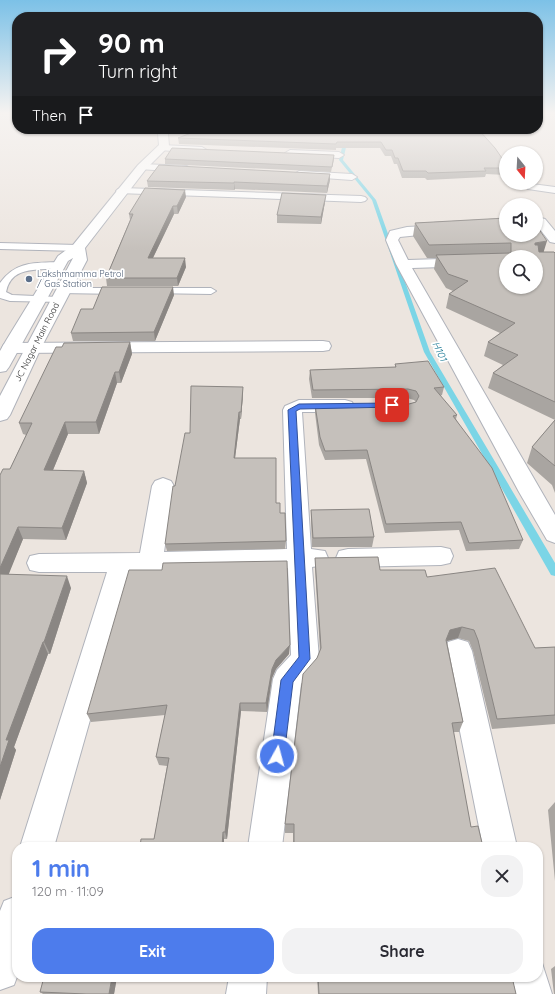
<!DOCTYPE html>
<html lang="en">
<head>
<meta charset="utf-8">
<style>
  :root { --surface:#fff; --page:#f2f2f3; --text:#2b2b33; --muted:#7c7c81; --accent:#4d7cec }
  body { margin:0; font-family:Quicksand,sans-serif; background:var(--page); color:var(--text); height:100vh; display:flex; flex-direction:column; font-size:15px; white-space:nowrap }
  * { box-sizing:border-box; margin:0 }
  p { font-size:13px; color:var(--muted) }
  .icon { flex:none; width:22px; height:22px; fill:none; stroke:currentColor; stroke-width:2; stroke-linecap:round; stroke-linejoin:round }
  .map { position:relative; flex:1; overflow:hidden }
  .sheet { position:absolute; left:12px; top:842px; width:531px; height:140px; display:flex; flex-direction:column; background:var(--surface); border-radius:16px; box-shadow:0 1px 3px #0004 }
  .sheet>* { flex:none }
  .banner { position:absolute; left:12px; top:12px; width:531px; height:122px; border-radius:16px; box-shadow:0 1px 3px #0004; background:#202124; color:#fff; overflow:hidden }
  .needle { width:26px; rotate:162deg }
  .controls { position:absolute; left:499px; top:146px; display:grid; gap:8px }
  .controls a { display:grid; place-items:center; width:44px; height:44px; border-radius:50%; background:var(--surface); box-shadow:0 1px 3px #0004; font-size:20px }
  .pin { position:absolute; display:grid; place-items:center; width:34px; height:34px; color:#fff; margin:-17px; border-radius:8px; box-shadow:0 2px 6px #0006 }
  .me { position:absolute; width:44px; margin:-22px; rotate:7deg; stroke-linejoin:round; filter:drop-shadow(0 0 3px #0008) }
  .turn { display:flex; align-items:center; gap:14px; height:84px; padding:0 20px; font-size:18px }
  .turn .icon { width:52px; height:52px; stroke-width:2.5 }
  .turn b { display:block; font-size:28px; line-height:34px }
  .then { display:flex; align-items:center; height:38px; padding:0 20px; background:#0003; gap:8px; font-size:15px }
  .round { display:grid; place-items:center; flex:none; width:42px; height:42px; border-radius:16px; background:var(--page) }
  .summary { display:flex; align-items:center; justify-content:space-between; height:68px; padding:0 20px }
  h1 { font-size:24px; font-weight:800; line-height:30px; color:var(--accent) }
  .button { display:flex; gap:8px; margin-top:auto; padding:8px 20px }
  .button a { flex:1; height:46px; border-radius:16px; background:var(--accent); color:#fff; font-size:16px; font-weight:800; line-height:46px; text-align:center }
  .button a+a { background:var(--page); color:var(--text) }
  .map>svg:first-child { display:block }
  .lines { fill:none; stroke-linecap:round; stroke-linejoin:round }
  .stream { fill:#7bd5e6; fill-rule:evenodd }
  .lane-casing { stroke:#b0b3bb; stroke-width:2 }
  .street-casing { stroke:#b0b3bb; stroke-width:2 }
  .secondary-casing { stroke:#b0b3bb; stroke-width:2 }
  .lane { fill:#fff; fill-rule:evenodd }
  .street { fill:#fff; fill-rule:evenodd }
  .secondary { fill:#fff; fill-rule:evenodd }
  .wall { fill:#a9a5a1 }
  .shaded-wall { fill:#8a8683 }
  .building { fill:#c5c0bb; stroke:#8a8683; fill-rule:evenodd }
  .route { fill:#4d7cec; stroke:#325199 }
  .service-dot { fill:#5c6f8a; stroke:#fff; stroke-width:1.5 }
  .labels { text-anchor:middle; stroke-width:3.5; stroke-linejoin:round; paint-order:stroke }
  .far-service-label { font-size:9px; fill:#4e5e75; stroke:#fff; text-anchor:start }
  .far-street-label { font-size:9px; fill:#2c2c2c; stroke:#fff }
  .far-water-label { font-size:10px; font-style:italic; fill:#187793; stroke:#fff }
</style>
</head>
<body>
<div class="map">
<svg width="555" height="994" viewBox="0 0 555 994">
  <rect width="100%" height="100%" fill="#ece5df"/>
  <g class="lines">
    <!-- stream -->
    <path class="stream" d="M349,129H353L348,139L343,160L376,200L430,352L555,563V576L551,575L424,352L372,200L339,160L344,139Z"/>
    <!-- lane casing -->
    <g class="lane-casing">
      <path id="lane" d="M0,243L78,245L83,248L78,251L0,249Z
        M59,262L64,265L63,267C42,272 12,263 6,292L12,295L58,297L62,298L63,300L62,302L10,301L0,298V283C16,261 34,263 59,262Z
        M63,288H121L126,291L121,294L59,293L58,291Z
        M152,288H211L216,291L211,294L148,293L147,291L148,289Z"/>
    </g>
    <!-- street casing -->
    <g class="street-casing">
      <path id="street" d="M162,145L202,147L207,150L202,153L159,150L157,148Z
        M290,150L339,152L344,155L339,158L286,155L285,153Z
        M142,164L187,166L192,169L187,172L138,169L137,167Z
        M299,171L352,174L357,177L352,180L295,176L294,174Z
        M532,184L555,187V193L528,189L526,187Z
        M122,188L361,196L365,197L367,199L365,201L361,202L118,193L116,191L118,189Z
        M541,218L545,219L555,231V243L550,242L536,224L537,219Z
        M444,225L448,226L450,229L448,232L400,237L398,240L408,260L506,257V265L412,268L555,515V543L547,540L519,492L396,264L386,240L390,231L407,227Z
        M323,341L329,342L331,346L329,350L323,351L10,353L4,352L2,348L4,344L10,343Z
        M299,400H345L352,402L354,406L352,410L345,412H302L311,549L325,551L328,558L325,565L312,567L319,659L315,668L301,684L282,847H248L273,679L277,670L291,655L288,568L132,572L54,847H20L107,572H39L30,570L27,563L30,556L39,554L140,553L152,486L155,481L163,478L171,481L174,486L164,552L287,549L283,410L285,406Z
        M441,547L450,549L453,556L450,563L441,565L348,567L339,565L336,558L339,551L348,549Z
        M458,639L468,642L472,651L517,847H483L444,651L448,642Z
        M17,896V977L14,985L0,990V911L4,901Z
        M538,962L542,963L552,994H512L509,977H538Z
        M229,977H267L266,994H226Z"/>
    </g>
    <!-- secondary casing -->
    <g class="secondary-casing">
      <path id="secondary" d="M163,131L168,134L169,146L146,169L85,248L87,260L41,348L10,415L7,419L0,421V396L73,258L68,261L9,367L6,371L0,372V351L7,339L58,256L73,245L138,165L159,145L158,134Z"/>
    </g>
    <!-- lane -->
    <use href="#lane" class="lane"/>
    <!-- street -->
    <use href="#street" class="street"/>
    <!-- secondary -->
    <use href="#secondary" class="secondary"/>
  </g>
  <!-- wall -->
  <path class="wall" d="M339,129H478L506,164V175L486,174L485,177L427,180L425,178H402L397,164H394L391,156H385L380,148H336V150L179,144L178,138L199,130L342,131L344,130L342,129Z
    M334,155L331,172L165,164V159Z
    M330,174V180L327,193L235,189L234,190L148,187L147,181Z
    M186,197L178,214H174L153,258L186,267L178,286H107L106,278L130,220L129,214Z
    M325,202L321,224L277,223V215Z
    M506,218L544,252L555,253V493L552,485L527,463L532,447L555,420L488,388L493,373L503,365L484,356L488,342L500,333L446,308L449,294L453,291L446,288L434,269L436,258H427L413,236L415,223Z
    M174,295L155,341H73L71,333L93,309Z
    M130,342L132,354L121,383H117L99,434H68L53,470L84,471L87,483L66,540L23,539L8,574L71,588L50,654H48L14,747L16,750L0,800V475L10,469L26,435L23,434L19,423L62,347Z
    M395,364L444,387L442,395L440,396L457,415L456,419L523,540L519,549L466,551L459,530L385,533L366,459L325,460L319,445L315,413V405L409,404L416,402L414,400L407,398H312L309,379L310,370L395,367Z
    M243,394L241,419H240L235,458L276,503L280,513L286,541L285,549L167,551L165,544L190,433Z
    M311,510L374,537L372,547H312L311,520Z
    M315,558L380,570L427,577L535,648L555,647V724L492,729L473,651L469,641L458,638L447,641L463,722L459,732H453L471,827L483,847H293V833H285V824L317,658L320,652L315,569Z
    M289,654L276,669L272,678L267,712L241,711L227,839H224V847H140L154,839L167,766L159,765L156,757L165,715L91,722L87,714Z
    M555,802V881L548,810Z
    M555,966V994H554L551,969Z
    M44,977H117L114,994H43L40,992Z
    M317,977H512L516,994H318Z"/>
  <!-- shaded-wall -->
  <path class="shaded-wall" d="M334,155V159L331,172L332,167Z
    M330,174V180L327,193V186Z
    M234,182L235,189L234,190Z
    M185,190L186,197L178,214L177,206Z
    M326,195L325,202L321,224V217Z
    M173,206L174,214L149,266L148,258Z
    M547,241L543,254L531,256L535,243Z
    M185,258L186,267L178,286L177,278Z
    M173,287L174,295L155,341L154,332Z
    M130,342L132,354L121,383L119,372Z
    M115,372L117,383L99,434L96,422Z
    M243,387V394L241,419V412Z
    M239,412L240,419L234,466V458Z
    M65,422L68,434L48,482L44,470Z
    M84,471L87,483L66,540L62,528Z
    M18,527L23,539L4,586L0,579V568Z
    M67,576L71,588L50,654L44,642Z
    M462,627L458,638L447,641L446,640L450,630Z
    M43,642L48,654L14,747L16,750L0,800V767L6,740Z
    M290,645L289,654L276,669L272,678L267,712L266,703L272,669L276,660Z
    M240,703L241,711L227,839L225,832Z
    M223,832L224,839V847H222Z
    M112,977H117L114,994H109Z"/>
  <!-- building -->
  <path class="building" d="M201,129H292L342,131L346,129H478L495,148L506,164V168H484L486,171L428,173L426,171H403L398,158H395L392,150H386L381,142H337L336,144L178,138L199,130Z
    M172,148L334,155L332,167L165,159Z
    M159,165L330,174L327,186L234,182V183L147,181Z
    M145,188L185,190L177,206H173L148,258H185L177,278H106L133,214H129Z
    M282,193L326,195L321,217L277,215Z
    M506,218V235H536V225L547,241L535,243V245H538L539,252H554L555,253V402L493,373L518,355L488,342L515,323L449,294L468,281L448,274L436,255L510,253L511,252V243L429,245L415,223ZM506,257H536V287H506Z
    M102,287H173L154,332L71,333L81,309H93Z
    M130,342L119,372H115L96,422H65L44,470L84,471L62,528L18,527L0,568V475L3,469H10L32,423H19L56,347H62L64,343Z
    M428,361L444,387L434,388L457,415L453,416L492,468L523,540L469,543L461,522L386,524L367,450L325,451L320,437L315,405L409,404L416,402L419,396L416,391L408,389L313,390L310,370L396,367L395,364Z
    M191,386L243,387L241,412H239L234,458H276V503H280V513H285L286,541L165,544L173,486H175L185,433H190Z
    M555,420V466L532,447Z
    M369,509L374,537L313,538L311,510Z
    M378,557L380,570H425L427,577L495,568L535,648L555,647V715L497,719L478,640L474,630L462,627L450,630L446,640L463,722L452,723L471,827L478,826L483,847H294V824H285L303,674L317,658L321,648L315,558Z
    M287,561L290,645L276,660L272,669L266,703H240L225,832H223L222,847H140L141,839H154L169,758L156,757L167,705L87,714L129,570H162L163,563Z
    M0,574L67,576L44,642H43L6,740H9L0,767Z
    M44,977H112L109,994H86L40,992Z
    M318,977H512L516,994H319Z"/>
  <!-- sky -->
  <linearGradient id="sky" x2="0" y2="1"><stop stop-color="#7cc1e7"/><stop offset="0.45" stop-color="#f6f3f1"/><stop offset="1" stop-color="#f6f3f1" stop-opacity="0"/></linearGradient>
  <rect width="555" height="251" fill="url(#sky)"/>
  <!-- route -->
  <path class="route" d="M392,403L396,405L395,407L300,409L296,411L310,659L293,682L284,756L282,760L277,762L273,760L271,756L281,680L299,657L288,410L299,404Z"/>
  <!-- markers -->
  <circle class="service-dot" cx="29" cy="279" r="4"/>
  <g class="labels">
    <!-- far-service labels -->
    <g class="far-service-label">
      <text x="37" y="277">Lakshmamma Petrol<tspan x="37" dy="10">/ Gas Station</tspan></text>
    </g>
    <!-- far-street labels -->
    <g class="far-street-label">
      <text transform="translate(37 342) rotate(-63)" y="3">JC Nagar Main Road</text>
    </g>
    <!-- far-water labels -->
    <g class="far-water-label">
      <text transform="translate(440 351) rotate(64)" y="4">H101</text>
    </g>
  </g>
</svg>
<div class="controls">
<a><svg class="needle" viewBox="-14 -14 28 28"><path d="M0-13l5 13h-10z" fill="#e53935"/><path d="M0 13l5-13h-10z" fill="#7c7c81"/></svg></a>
<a><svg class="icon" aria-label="sound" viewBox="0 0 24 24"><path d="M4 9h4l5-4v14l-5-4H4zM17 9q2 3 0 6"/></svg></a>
<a><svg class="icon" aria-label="search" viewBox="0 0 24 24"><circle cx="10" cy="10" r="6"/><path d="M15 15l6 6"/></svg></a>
</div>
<div class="pin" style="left:392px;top:405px;background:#d93025"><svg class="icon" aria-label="arrive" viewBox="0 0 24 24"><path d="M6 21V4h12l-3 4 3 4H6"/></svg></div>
<svg class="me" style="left:277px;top:756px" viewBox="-20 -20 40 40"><circle r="17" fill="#4d7cec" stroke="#fff" stroke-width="3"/><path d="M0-11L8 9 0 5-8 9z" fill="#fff"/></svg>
<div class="banner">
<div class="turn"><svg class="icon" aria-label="right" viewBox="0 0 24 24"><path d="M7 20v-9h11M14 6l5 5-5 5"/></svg><div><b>90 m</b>Turn right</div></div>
<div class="then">Then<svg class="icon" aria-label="arrive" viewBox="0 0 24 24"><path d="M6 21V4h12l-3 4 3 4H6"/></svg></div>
</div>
<section class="sheet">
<div class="summary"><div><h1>1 min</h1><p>120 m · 11:09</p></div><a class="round"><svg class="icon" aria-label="close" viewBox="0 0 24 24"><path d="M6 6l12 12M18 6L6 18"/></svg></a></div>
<div class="button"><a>Exit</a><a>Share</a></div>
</section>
</div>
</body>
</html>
